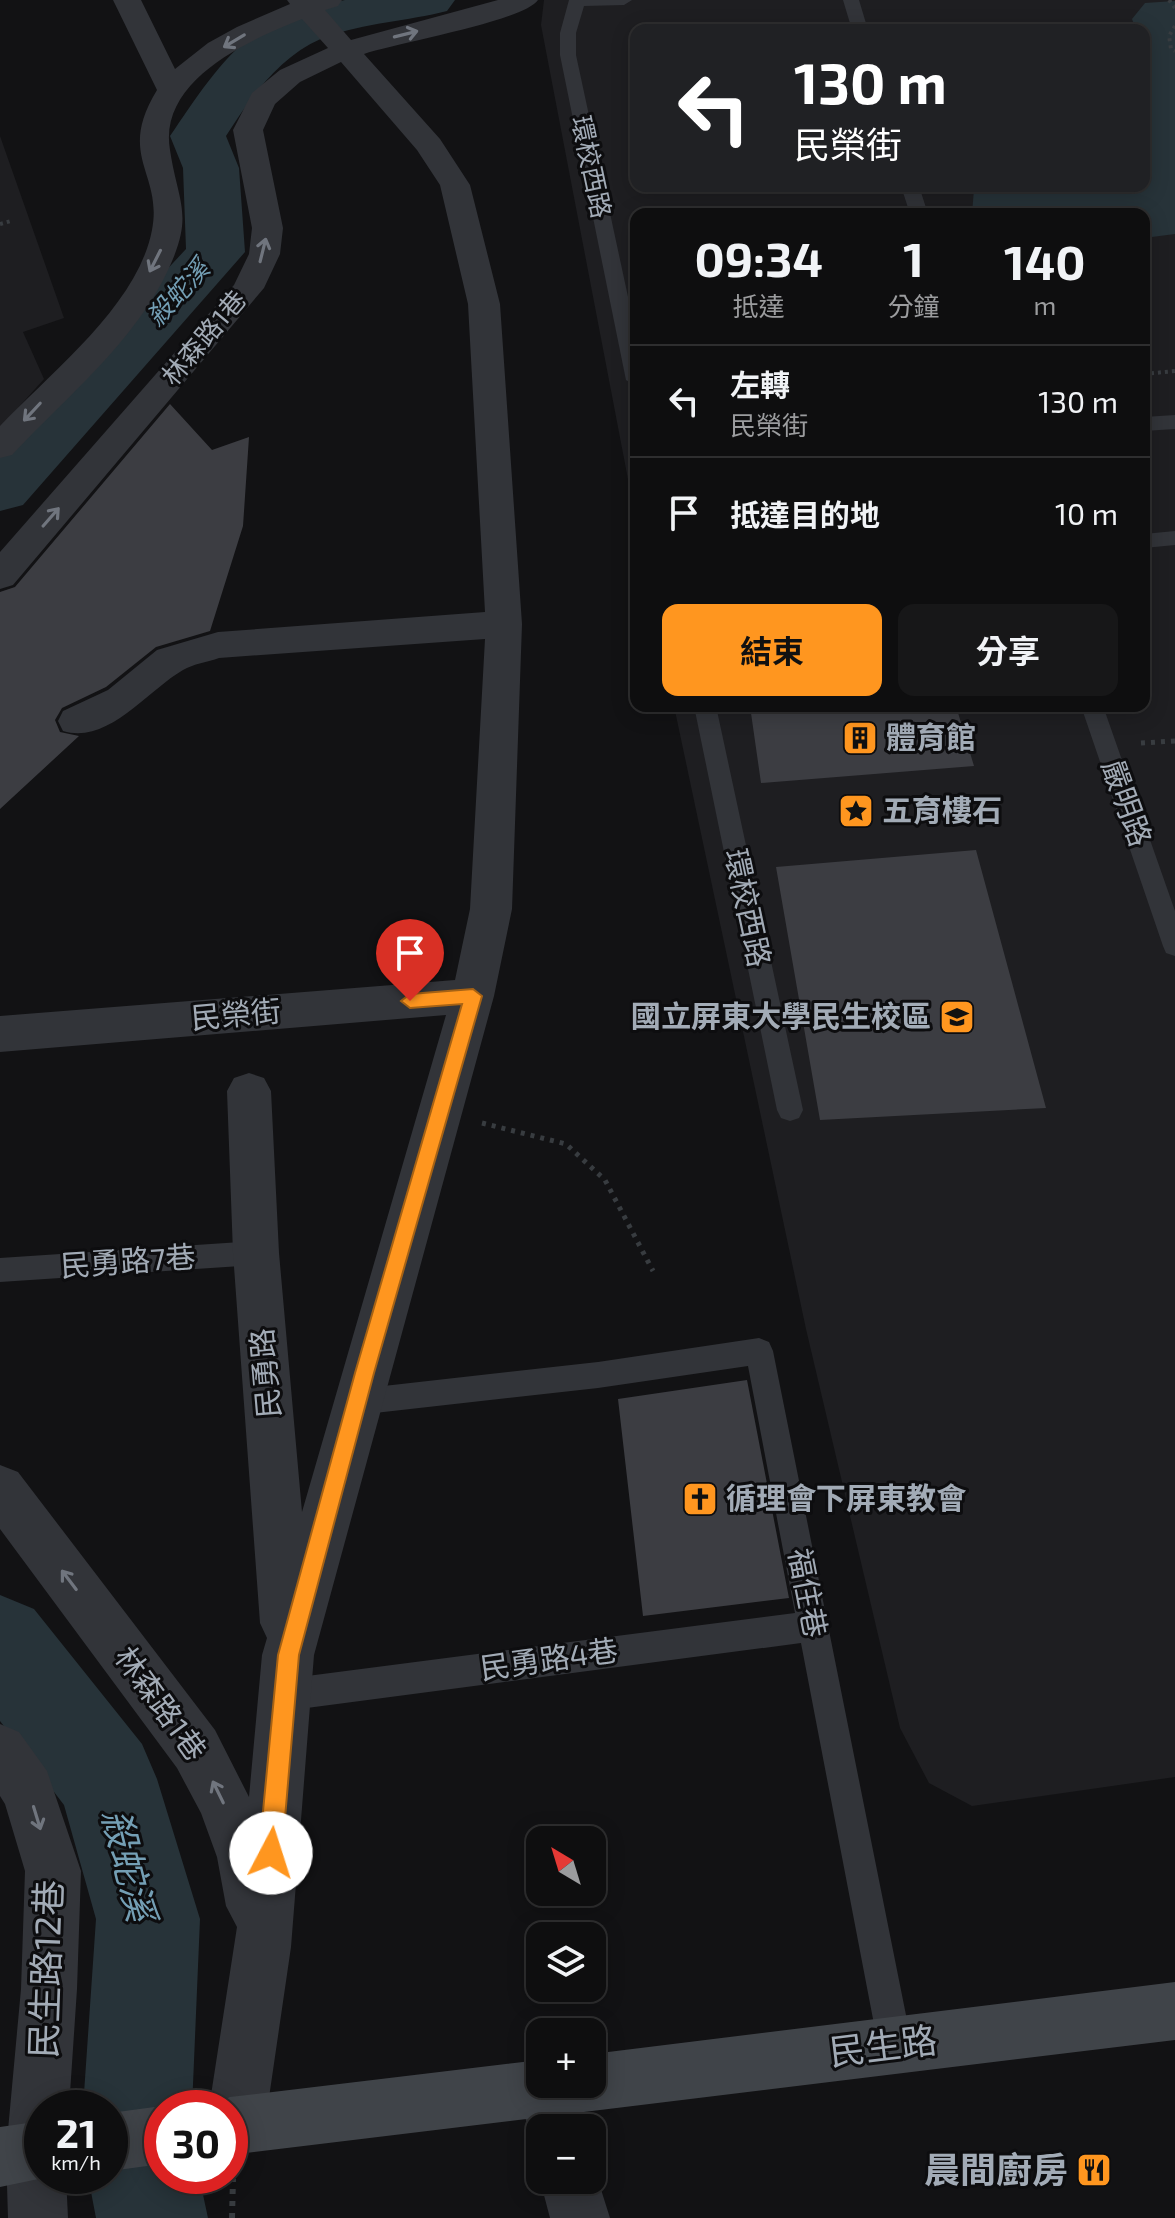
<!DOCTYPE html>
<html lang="zh-TW">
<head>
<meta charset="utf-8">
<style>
  :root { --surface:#0e0e0f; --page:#171718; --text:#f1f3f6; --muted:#9b9c9e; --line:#2e2e2f; --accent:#ff961f }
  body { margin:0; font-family:"Exo 2","Noto Sans TC",sans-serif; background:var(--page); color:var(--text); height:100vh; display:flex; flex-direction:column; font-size:30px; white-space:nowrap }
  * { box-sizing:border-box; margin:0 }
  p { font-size:26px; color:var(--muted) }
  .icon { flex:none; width:44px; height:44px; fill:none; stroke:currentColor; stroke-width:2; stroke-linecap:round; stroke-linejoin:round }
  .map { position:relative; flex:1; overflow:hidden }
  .side { position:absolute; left:630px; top:208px; width:520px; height:504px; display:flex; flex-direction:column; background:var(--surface); border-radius:16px; box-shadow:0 4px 20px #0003,0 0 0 2px var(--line) }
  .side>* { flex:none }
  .hud { position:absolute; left:630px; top:24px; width:520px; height:168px; border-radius:16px; box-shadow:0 4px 20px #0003,0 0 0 2px var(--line); background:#202124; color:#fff; overflow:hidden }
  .needle { width:52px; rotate:322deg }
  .tools { position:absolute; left:526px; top:1826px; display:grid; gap:16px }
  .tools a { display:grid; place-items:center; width:80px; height:80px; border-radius:16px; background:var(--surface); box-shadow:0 4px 20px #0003,0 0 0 2px var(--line); font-size:40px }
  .speed { position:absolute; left:24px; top:2090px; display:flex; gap:16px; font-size:40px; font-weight:700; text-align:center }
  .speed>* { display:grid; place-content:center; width:104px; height:104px; border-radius:50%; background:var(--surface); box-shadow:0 4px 20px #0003,0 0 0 2px var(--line); line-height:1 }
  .speed small { font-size:20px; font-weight:400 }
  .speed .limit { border:12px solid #d22; background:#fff; color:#111 }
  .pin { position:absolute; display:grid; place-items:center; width:68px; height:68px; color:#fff; margin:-82px -34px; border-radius:50% 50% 50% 0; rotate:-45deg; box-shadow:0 0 8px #0007 }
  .pin .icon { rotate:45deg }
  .me { position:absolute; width:88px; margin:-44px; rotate:5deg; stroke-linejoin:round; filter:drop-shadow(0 0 6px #0008) }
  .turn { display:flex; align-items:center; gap:28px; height:168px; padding:0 32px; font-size:36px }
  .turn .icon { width:104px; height:104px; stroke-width:2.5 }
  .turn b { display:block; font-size:56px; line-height:68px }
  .eta { display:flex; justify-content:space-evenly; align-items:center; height:136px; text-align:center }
  .eta b { font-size:48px; font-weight:700; line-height:56px }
  .cta { display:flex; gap:16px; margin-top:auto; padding:16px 32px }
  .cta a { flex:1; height:92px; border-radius:16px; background:var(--accent); color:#111; font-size:32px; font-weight:700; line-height:92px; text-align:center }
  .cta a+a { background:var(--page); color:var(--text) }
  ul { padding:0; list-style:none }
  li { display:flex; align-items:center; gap:24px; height:112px; padding:0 32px; border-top:2px solid var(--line) }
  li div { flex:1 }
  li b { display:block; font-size:30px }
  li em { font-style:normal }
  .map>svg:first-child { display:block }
  .built { fill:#1e1e21; fill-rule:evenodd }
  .water { fill:#273339 }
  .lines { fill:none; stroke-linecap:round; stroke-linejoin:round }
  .river { fill:#273339; fill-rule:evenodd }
  .building { fill:#3c3d42 }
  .path-far2 { stroke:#383c40; stroke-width:4; stroke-dasharray:3 4; stroke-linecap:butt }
  .path-far1 { stroke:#383c40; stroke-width:5; stroke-dasharray:4 6; stroke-linecap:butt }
  .path { stroke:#383c40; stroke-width:6; stroke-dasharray:5 7; stroke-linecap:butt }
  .lane { fill:#323439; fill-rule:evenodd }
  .street { fill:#323439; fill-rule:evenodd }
  .secondary { fill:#404449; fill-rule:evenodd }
  .oneway { stroke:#70757e }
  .route { fill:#ff961f; stroke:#a66214; stroke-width:2 }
  .labels { text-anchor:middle; stroke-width:6; stroke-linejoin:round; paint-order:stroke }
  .far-street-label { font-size:26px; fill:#a2abb6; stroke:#0d0d0f }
  .far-water-label { font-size:26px; font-style:italic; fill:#749fb5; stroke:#0d0d0f }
  .poi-label { font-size:30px; font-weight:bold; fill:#a2abb6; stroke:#0d0d0f; text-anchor:start }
  .street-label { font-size:30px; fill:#a2abb6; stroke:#0d0d0f }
  .near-street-label { font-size:36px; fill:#a2abb6; stroke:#0d0d0f }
  .near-poi-label { font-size:36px; font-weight:bold; fill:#a2abb6; stroke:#0d0d0f; text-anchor:end }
  .near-water-label { font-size:38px; font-style:italic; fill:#749fb5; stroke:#0d0d0f }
</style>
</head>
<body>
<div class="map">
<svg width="1175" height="2218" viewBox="0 0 1175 2218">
  <rect width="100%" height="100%" fill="#121214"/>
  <!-- built -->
  <path class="built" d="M544,0H1175V1777L972,1806L929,1783L900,1728L806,1329L674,706H1144V214H636V521L541,25ZM636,30H1144V186H636Z
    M0,136L64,318L23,332L44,379L0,428Z"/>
  <!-- water -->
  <path class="water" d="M1175,1V234L1144,238V214H972L974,189L977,186H1144V30H1136L1132,19L1145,3Z"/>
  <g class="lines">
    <!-- river -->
    <path class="river" d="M345,0H455L447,11C408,21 364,23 326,37C282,53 250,98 226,136L239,168L245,252L23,505L0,511V449L186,249L183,168L170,136C198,95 229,45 274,21C295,10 322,5 345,0Z
      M0,1595L34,1609L142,1744L157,1779L200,1919L192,2108H162V2176H199L208,2218H96L88,2176H110V2108H83L96,1919L64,1805L0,1721Z"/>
  </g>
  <!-- building -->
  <path class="building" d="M170,404L212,450L249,437L243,526L210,631L156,647L106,687L62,708L55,720L60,732L79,736L0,809V592L15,587Z
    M750,706H956L974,766L761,783Z
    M976,850L1046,1108L820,1120L776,867Z
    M747,1380L789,1598L643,1616L618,1399Z"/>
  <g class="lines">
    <!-- path-far2 -->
    <path class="path-far2" d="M1169,0L1175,8
      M1175,26L1169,36L1171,49L1175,51
      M0,224L11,221
      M1144,374L1175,371"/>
    <!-- path-far1 -->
    <path class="path-far1" d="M1141,743L1175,741
      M482,1123L566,1144L605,1180L653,1271"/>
    <!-- path -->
    <path class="path" d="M232,2218L233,2179"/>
    <!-- lane -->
    <path class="lane" d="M569,0H632L624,5L584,6L576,33V55L636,334V386L626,380L560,55V33Z
      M843,0H859L868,30H852Z
      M901,186H919L928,214H910Z
      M1175,415V429L1144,431V417Z
      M1175,531V545L1144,548V534Z
      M694,706H716L803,1110L799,1118L790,1121L781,1118L777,1110Z
      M1081,706H1103L1175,911V956L1166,953L1163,946Z
      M256,1241L266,1244L270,1253L266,1262L256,1265L0,1282V1258Z
      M759,1338L769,1342L773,1351L912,2045L907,2057L895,2062L883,2057L878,2045L801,1643L284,1711L273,1706L268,1695L273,1684L284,1679L795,1613L748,1366L598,1388L357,1415L347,1411L343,1402L347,1393L357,1389L598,1362Z"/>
    <!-- street -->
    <path class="street" d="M113,0H141L175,69L208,43L237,27L290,4L287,0H342L338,6L325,10L351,40L498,0H538C524,21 396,43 364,54L440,139L470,185L500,304L522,624L512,909L494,996L314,1655L291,1947L265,2125L257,2146L236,2154L230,2152V2108H209L237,1927L226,1906L217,1857L201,1813L177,1768L0,1529V1465L18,1472L215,1730L249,1797L262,1655L267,1638L260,1623L233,1253L227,1091L234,1078L249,1073L264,1078L271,1091L279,1253L302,1512L446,1015L0,1052V1016L455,980L470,909L485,639L219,658C208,662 193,664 183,670C148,690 108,745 63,731L58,721L63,711L108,690L157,650L218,632L485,612L468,304L440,185L417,150L341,62L300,82L275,104L263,130L283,228L280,254L264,288L13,585L0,589V552L234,285L249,254L252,228L233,130L252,93L280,70L328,48L302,19C249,40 158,80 170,150C178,203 194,214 169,268C136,341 66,397 12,455L0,458V426C50,373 138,305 152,230C163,172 116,157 157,90Z
      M0,1724L19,1732L47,1771L81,1871L77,1989L69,2108H42V2176H66L68,2218H8L6,2152L21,1989L25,1871L5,1804L0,1796Z
      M540,2061V2084H572L585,2128H540V2151L535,2149L516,2088L524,2067Z
      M592,2161L610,2218H550L540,2180H592Z"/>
    <!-- secondary -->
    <path class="secondary" d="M1175,1982V2040L230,2155V2108H208L230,2097L540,2060V2084H592V2054Z
      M162,2106L168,2108H162V2164L110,2171V2113Z
      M42,2121V2176H53L0,2187V2127Z"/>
  </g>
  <!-- one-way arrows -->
  <defs><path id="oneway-shaft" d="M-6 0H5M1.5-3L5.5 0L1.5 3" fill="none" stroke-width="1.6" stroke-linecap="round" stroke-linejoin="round" transform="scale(2)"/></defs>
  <g class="oneway">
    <use href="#oneway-shaft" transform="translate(406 34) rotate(-14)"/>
    <use href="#oneway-shaft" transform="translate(234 41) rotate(149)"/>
    <use href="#oneway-shaft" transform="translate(263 250) rotate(-76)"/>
    <use href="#oneway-shaft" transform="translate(155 261) rotate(117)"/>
    <use href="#oneway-shaft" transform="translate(32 412) rotate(133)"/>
    <use href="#oneway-shaft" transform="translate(51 517) rotate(-49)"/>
    <use href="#oneway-shaft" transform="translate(69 1580) rotate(-127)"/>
    <use href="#oneway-shaft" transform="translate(218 1792) rotate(-116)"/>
    <use href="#oneway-shaft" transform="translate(37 1818) rotate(73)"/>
  </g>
  <!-- route -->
  <path class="route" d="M473,989L482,996L374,1373L299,1655L282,1853L279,1861L271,1864L263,1861L259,1853L278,1655L355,1373L462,1004L410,1008L401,1001L410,994Z"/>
  <!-- icons -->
  <defs>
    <g id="building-square" transform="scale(1.8)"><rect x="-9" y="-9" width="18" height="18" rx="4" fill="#ff961f" stroke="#0d0d0f"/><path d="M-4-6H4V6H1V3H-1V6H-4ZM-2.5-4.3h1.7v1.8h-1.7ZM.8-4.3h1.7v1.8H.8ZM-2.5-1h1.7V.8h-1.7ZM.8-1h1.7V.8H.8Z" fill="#111"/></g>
    <g id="sight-square" transform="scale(1.8)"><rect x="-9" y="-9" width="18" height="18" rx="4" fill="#ff961f" stroke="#0d0d0f"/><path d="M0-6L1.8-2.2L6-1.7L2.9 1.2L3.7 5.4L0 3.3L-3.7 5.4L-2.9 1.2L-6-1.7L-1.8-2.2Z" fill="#111"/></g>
    <g id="university-square" transform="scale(1.8)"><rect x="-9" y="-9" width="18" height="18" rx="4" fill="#ff961f" stroke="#0d0d0f"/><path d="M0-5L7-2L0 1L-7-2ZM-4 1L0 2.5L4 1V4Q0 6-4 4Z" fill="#111"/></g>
    <g id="church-square" transform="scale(1.8)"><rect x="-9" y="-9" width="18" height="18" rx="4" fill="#ff961f" stroke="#0d0d0f"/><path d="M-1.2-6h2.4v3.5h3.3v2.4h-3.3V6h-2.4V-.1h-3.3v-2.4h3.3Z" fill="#111"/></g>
    <g id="restaurant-square" transform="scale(1.8)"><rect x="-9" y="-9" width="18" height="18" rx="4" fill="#ff961f" stroke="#0d0d0f"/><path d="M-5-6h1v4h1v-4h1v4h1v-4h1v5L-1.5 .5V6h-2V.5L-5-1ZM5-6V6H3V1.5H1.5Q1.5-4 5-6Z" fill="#111"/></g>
  </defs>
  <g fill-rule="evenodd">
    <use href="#building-square" x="860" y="738"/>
    <use href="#sight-square" x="856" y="811"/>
    <use href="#university-square" x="957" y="1017"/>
    <use href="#church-square" x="700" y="1499"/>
    <use href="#restaurant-square" x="1094" y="2170"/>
  </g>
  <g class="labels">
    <!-- far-street labels -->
    <g class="far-street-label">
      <text transform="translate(591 167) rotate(78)" y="9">環校西路</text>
      <text transform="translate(204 338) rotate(-50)" y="9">林森路1巷</text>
    </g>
    <!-- far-water labels -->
    <g class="far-water-label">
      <text transform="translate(178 293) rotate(-48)" y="9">殺蛇溪</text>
    </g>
    <!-- poi labels -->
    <g class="poi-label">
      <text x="886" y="748">體育館</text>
      <text x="882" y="821">五育樓石</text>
      <text x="931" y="1027" text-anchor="end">國立屏東大學民生校區</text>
      <text x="726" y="1509">循理會下屏東教會</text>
    </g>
    <!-- street labels -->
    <g class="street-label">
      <text transform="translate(1126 803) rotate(70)" y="10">嚴明路</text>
      <text transform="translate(747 908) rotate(78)" y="10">環校西路</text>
      <text transform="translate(236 1015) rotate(-5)" y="10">民榮街</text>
      <text transform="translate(128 1262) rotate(-4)" y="10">民勇路7巷</text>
      <text transform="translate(266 1373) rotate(-95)" y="10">民勇路</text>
      <text transform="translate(807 1593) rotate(79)" y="10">福住巷</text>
      <text transform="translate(549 1660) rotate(-8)" y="10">民勇路4巷</text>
      <text transform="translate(160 1704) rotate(54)" y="10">林森路1巷</text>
    </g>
    <!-- near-street labels -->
    <g class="near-street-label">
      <text transform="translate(46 1969) rotate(-88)" y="13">民生路12巷</text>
      <text transform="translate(883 2046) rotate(-7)" y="13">民生路</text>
    </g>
    <!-- near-poi labels -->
    <g class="near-poi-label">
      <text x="1068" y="2183">晨間廚房</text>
    </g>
    <!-- near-water labels -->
    <g class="near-water-label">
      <text transform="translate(128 1865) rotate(76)" y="13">殺蛇溪</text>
    </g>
  </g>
</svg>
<div class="tools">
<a><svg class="needle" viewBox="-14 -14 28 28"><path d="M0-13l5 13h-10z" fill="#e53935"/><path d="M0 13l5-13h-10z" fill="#9b9c9e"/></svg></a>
<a><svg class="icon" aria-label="layers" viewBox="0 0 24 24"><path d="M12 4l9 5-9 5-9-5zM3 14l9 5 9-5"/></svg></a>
<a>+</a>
<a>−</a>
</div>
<div class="speed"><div>21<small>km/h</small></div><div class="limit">30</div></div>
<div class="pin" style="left:410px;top:1001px;background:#d93025"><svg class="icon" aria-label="arrive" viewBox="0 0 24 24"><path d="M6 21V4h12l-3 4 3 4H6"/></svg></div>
<svg class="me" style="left:271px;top:1853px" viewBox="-20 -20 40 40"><circle r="19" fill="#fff"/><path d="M0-13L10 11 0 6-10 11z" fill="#ff961f"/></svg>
<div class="hud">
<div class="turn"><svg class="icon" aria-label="left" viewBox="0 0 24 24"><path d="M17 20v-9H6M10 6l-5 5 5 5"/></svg><div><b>130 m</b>民榮街</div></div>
</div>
<section class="side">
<div class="eta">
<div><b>09:34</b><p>抵達</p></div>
<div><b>1</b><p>分鐘</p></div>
<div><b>140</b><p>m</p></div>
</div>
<ul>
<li><svg class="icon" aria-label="left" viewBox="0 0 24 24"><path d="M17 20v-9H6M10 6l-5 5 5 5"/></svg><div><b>左轉</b><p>民榮街</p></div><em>130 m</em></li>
<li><svg class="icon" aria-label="arrive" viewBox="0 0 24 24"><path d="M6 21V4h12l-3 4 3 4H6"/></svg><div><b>抵達目的地</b></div><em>10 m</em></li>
</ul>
<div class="cta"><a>結束</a><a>分享</a></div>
</section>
</div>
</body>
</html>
